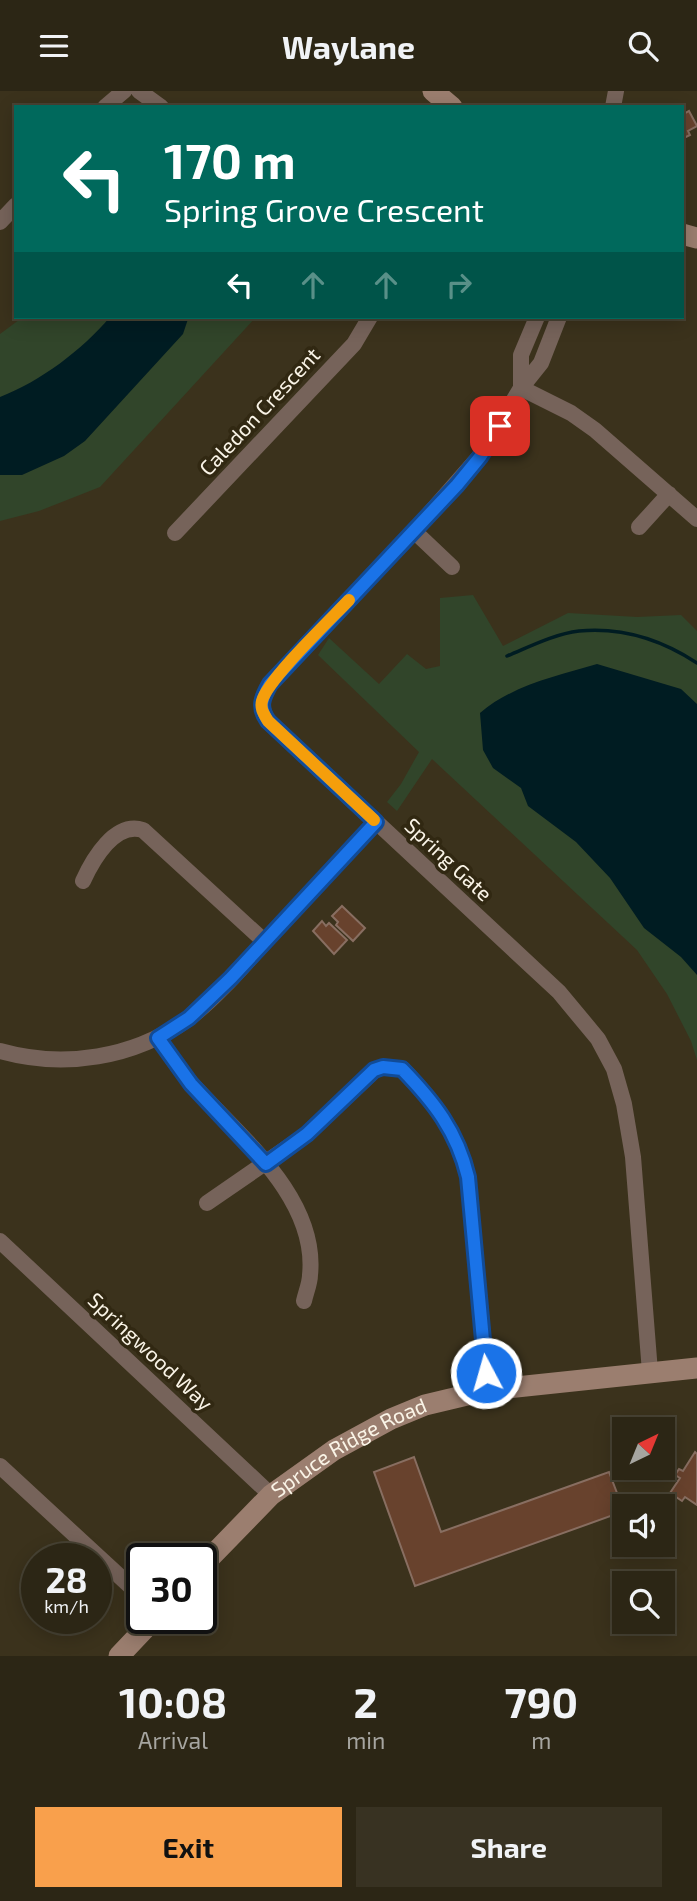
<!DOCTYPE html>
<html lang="en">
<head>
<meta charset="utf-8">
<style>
  :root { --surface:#2c2615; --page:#383222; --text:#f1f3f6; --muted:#a6a5a0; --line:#484334; --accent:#f9a04c }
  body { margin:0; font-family:"Exo 2",sans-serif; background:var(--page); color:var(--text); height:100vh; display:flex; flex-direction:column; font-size:26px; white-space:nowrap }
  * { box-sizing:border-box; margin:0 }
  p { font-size:23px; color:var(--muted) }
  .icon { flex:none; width:38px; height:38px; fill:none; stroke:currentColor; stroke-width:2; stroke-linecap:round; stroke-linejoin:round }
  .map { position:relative; height:1565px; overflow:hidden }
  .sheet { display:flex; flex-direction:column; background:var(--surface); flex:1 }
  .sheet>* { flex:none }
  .guide { position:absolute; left:14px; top:14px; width:670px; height:214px; border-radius:0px; box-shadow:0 4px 18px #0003,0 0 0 2px var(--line); background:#00695c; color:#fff; overflow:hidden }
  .needle { width:46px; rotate:43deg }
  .controls { position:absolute; left:612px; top:1326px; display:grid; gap:14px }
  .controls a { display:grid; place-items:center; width:63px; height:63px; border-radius:0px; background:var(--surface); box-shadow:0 4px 18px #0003,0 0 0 2px var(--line); font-size:35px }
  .speed { position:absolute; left:21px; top:1452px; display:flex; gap:14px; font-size:35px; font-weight:700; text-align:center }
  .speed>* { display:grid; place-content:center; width:91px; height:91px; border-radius:50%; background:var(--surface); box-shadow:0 4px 18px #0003,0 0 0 2px var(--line); line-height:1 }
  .speed small { font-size:18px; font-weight:400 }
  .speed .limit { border:4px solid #111; border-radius:10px; background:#fff; color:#111 }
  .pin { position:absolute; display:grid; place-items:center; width:60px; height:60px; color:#fff; margin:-30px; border-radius:14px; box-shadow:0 4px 10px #0006 }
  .me { position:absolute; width:77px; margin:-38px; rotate:354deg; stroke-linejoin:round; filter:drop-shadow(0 0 5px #0008) }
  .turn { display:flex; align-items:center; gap:24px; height:147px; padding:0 35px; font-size:32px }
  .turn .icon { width:91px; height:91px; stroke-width:2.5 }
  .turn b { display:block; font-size:49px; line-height:60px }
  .lanes { display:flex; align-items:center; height:66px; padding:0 35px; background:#0003; justify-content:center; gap:35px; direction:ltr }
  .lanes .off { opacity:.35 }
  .eta { display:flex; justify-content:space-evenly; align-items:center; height:119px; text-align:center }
  .eta b { font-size:42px; font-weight:700; line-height:49px }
  .cta { display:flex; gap:14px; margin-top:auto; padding:14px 35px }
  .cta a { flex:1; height:80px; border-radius:0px; background:var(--accent); color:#111; font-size:28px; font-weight:700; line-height:80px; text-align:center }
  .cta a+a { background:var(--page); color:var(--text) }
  header { display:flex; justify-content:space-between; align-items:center; height:91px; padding:0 35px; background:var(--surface); font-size:32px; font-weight:700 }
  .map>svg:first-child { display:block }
  .green { fill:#31452a }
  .water { fill:#001c22 }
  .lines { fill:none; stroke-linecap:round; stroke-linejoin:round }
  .stream { stroke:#001c22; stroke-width:3.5 }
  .building { fill:#68422d; stroke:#886e61; stroke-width:2 }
  .street { stroke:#76635a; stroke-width:16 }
  .secondary { stroke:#9b7e6f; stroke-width:21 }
  .route-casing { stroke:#114b97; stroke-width:18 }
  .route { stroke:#1a73e8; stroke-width:12 }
  .slow { stroke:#f59e0b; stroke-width:12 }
  .labels { text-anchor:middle; stroke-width:7; stroke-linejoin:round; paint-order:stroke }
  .street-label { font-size:21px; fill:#faf4e7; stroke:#312812 }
</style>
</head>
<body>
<header><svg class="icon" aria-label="menu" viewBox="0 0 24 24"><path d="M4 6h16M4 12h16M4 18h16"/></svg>Waylane<svg class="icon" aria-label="search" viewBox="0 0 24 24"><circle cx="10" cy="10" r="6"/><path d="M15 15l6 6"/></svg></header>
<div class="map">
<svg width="697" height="1565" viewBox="0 0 697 1565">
  <rect width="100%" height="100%" fill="#3b321c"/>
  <!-- green -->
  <path class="green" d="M23,226H256L100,396L39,420L0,430V243Z
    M473,504L503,555L568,522L637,526L681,524L697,540V969L691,950L667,903L637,859L432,668L397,720L387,711L401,693L419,661L318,564L329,547L379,593L407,563L426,578L440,575V507Z"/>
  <!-- water -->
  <path class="water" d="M110,226H188V228L183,243L85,350L64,365L22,384H0V306C41,290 82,259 110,226Z
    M597,573L681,598L697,613V884L681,866L644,837L610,787L576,751L528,715L521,697L493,677L483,659L480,622C513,594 556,585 597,573Z"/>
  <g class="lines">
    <!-- stream -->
    <path class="stream" d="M507,565C529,556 554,543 579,540C621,536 662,549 697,572"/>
  </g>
  <!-- building -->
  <path class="building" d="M689,20L697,35L688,40L690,44L682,48V24Z
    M342,815L365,837L353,850L336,834L338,831L332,825Z
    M322,830L326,835L329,832L347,849L334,863L313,840Z
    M695,1361L697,1363V1414L685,1406L682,1410L670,1402L680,1387L675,1384L679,1378L683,1380Z
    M414,1366L441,1441L609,1381L617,1402L612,1403L619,1422L415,1495L374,1381Z"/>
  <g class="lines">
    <!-- street -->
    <path class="street" d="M139,0L161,16
      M105,16L124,0
      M613,16L616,0
      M0,131L16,114
      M559,226L541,272L521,297L479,366L414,440L270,593C262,607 259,616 268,630L559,901L598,948L614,978L624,1013L633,1066L650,1281
      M521,297L571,322L595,339L697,428
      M521,297V264L537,226
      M639,436L669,403
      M414,440L452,476
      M175,442L354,253L370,226
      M83,790C93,768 115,730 143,739L265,851
      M158,947C169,963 180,980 193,994C239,1045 318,1107 310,1184C310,1192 306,1201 304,1210
      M0,960C64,978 134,967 188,928C218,906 249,868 274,841C308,804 342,768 376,731
      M207,1112L307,1043L374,980L383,976L403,978C434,1011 458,1041 468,1085L488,1299
      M0,1150L271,1404
      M0,1375L142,1506"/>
    <!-- secondary -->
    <g class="secondary">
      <path d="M433,0L452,16"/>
      <path d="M682,143L697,147"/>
      <path id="s1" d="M201,1476L271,1404L334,1359L391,1328L425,1314L488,1299L697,1277"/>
      <path d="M119,1565L154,1528"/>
    </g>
  </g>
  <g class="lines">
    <!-- route casing -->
    <g class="route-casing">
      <path id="route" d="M486,1282L468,1086C457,1040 434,1011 402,978L383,976L374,979L307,1043L266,1073L191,993L158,947L189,927L231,887L376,731L268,630C258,616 262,607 270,593L457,394L480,366L500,335"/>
    </g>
    <!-- route -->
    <use href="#route" class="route"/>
    <!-- slow -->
    <path class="slow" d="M349,509C331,528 267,589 262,610C260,618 264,623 268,630L374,729"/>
  </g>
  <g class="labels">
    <!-- street labels -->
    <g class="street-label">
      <text transform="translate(260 321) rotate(-47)" y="7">Caledon Crescent</text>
      <text transform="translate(448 769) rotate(43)" y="7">Spring Gate</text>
      <text transform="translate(150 1261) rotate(43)" y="7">Springwood Way</text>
      <text dy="7" stroke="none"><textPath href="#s1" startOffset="192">Spruce Ridge Road</textPath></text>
    </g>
  </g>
</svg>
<div class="controls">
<a><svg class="needle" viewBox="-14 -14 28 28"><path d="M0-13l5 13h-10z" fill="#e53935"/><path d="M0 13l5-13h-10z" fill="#a6a5a0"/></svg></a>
<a><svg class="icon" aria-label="sound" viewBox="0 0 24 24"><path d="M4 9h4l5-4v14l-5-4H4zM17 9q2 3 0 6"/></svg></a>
<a><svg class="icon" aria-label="search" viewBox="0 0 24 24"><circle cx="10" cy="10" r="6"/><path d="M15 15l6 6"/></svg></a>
</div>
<div class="speed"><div>28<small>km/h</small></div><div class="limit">30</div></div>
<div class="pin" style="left:500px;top:335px;background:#d93025"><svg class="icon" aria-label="arrive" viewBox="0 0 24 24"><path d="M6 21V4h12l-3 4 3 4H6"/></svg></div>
<svg class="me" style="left:486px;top:1282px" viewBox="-20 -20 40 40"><circle r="17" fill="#1a73e8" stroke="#fff" stroke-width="3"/><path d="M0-11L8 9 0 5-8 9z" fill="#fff"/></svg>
<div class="guide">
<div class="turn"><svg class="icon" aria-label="left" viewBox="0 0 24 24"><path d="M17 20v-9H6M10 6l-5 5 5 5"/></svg><div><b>170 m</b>Spring Grove Crescent</div></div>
<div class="lanes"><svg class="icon" aria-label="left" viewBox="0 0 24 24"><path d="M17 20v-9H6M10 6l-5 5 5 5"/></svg><svg class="icon off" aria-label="ahead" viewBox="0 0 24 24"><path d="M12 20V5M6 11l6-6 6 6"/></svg><svg class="icon off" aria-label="ahead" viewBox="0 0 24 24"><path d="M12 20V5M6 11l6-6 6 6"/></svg><svg class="icon off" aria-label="right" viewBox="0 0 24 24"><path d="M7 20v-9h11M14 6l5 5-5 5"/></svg></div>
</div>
</div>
<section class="sheet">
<div class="eta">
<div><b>10:08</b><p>Arrival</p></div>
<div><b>2</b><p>min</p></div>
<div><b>790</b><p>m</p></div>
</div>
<div class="cta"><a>Exit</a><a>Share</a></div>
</section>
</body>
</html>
